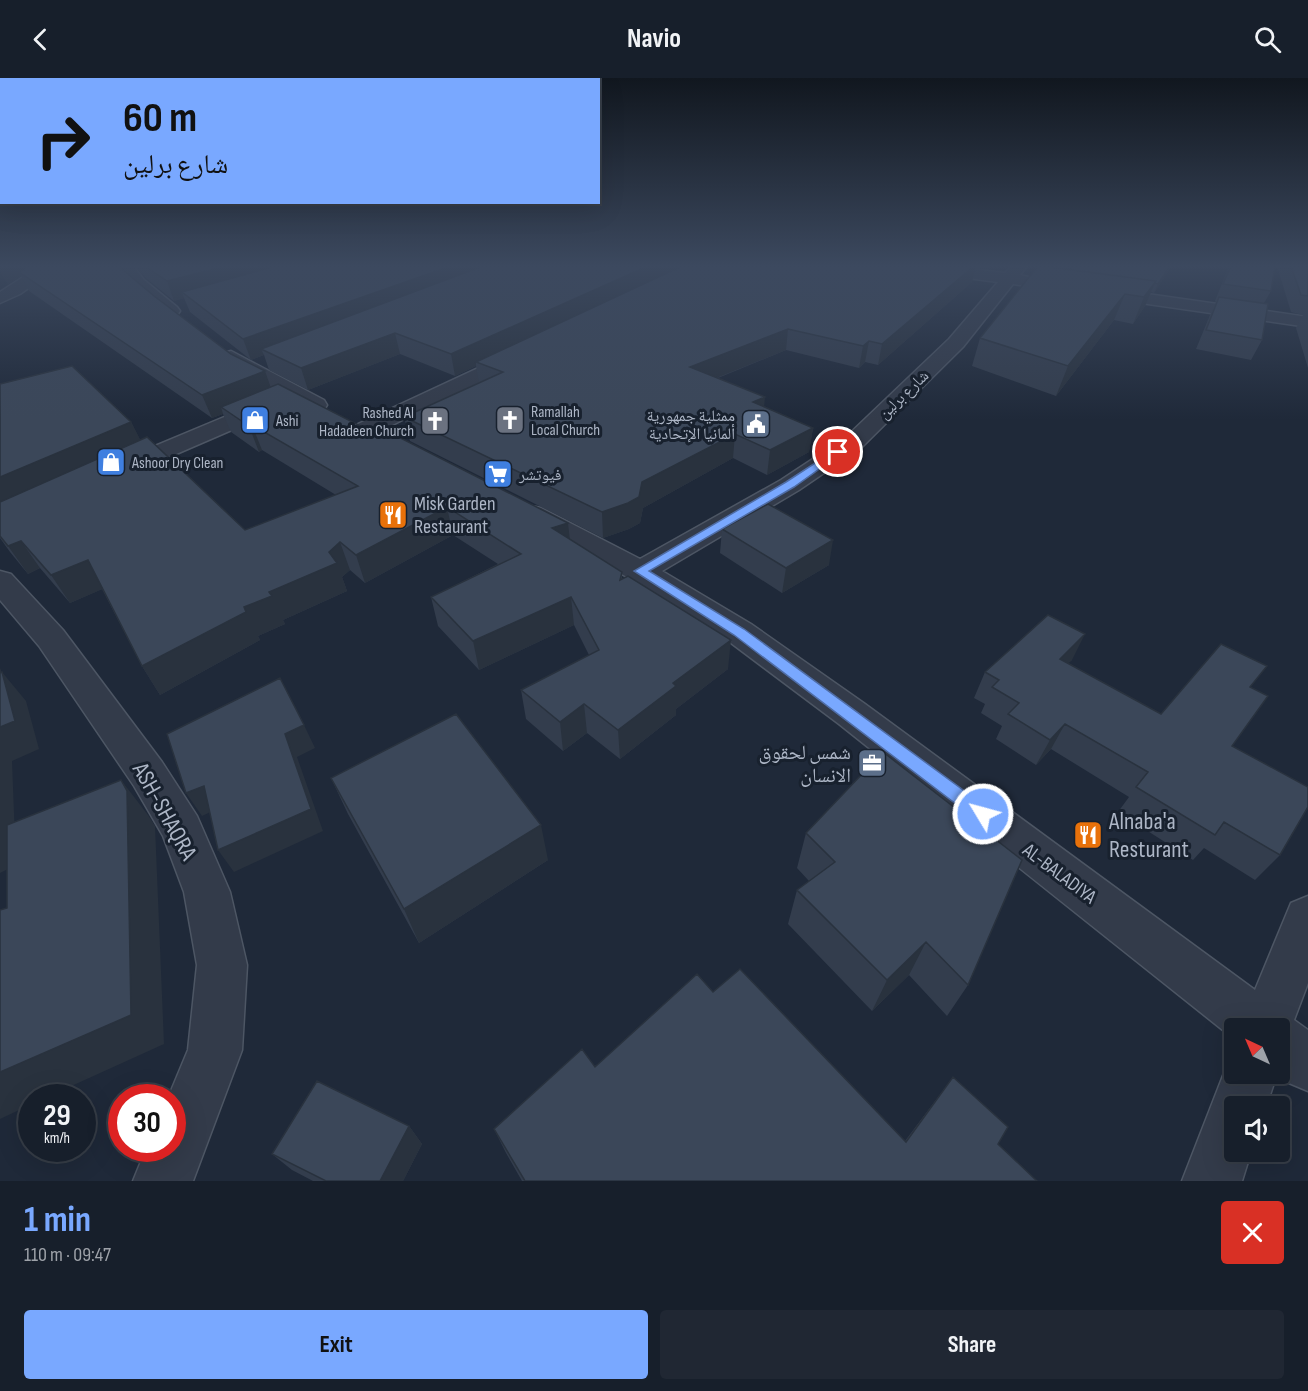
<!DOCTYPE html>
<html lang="en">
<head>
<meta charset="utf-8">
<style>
  :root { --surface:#171f2b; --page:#202733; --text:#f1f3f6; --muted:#9ea2a9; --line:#363d47; --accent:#79a8ff }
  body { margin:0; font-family:"Sofia Sans Condensed","Noto Naskh Arabic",sans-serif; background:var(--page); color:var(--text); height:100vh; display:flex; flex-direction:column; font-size:22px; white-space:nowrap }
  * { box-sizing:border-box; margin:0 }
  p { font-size:20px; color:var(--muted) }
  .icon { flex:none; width:33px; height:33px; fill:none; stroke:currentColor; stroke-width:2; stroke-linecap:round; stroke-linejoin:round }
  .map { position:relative; height:1103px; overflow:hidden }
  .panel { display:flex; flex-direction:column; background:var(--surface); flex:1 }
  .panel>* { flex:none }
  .hud { position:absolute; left:0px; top:0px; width:600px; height:126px; box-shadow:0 6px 24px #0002,0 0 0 2px var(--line); background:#79a8ff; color:#111; overflow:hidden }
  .needle { width:39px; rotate:316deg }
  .tools { position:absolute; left:1224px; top:940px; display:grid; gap:12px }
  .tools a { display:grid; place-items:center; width:66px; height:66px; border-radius:6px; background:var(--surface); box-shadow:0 6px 24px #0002,0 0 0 2px var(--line); font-size:30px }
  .speed { position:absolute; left:18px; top:1006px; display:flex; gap:12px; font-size:30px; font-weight:700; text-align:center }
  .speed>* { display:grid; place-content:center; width:78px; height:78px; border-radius:50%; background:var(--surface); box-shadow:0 6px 24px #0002,0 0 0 2px var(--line); line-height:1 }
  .speed small { font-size:15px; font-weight:400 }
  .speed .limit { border:9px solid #d22; background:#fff; color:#111 }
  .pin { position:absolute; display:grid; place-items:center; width:51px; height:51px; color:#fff; margin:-26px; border:3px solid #fff; border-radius:50%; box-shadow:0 2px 6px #0007 }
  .me { position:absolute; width:66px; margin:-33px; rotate:307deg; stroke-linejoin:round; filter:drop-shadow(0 0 4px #0008) }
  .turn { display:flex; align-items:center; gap:21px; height:126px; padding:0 24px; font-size:27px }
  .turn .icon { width:78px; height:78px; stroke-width:2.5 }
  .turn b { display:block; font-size:42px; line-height:51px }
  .round { display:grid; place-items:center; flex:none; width:63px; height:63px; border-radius:6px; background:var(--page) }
  .overview { display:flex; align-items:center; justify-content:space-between; height:102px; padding:0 24px }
  h1 { font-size:36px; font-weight:700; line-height:45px; color:var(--accent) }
  .button { display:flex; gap:12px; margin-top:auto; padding:12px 24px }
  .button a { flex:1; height:69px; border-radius:6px; background:var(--accent); color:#111; font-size:24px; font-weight:700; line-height:69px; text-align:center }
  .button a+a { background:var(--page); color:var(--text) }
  header { display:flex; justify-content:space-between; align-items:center; height:78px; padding:0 24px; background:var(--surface); font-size:27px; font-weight:700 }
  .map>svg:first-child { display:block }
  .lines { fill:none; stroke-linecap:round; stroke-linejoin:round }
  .minor-casing { stroke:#4d5664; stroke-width:3 }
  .minor { fill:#333b4a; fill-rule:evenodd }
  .wall { fill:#333d4d }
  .shaded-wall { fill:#29323e }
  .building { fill:#3b4759; stroke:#29323e; stroke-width:1.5 }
  .route { fill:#79a8ff; stroke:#4f6da6; stroke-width:1.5 }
  .labels { text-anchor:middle; stroke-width:6; stroke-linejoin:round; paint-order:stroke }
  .far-street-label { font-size:16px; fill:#adb6c6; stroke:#18212e }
  .far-poi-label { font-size:16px; fill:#adb6c6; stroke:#18212e; text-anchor:start }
  .poi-label { font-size:20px; fill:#adb6c6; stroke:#18212e; text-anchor:start }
  .street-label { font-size:20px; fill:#adb6c6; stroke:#18212e }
  .near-street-label { font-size:24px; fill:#adb6c6; stroke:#18212e }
  .near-poi-label { font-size:24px; fill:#adb6c6; stroke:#18212e; text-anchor:start }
</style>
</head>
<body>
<header><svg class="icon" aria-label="back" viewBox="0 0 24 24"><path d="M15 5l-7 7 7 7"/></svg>Navio<svg class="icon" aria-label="search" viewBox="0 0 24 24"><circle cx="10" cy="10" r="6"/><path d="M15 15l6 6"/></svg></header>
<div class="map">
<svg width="1308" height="1103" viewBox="0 0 1308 1103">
  <rect width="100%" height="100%" fill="#1f2939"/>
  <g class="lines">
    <!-- minor casing -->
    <g class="minor-casing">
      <path id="minor" d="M40,188H60L20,216L0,225V214Z
        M119,188H133L144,202L177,229L180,233L177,237H165L132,208Z
        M906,188H944L1005,195L1012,188H1027L1020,197L1033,200L1035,203L1027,208L1013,206L963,269L862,369L799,412L662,493L751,546L865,626L1255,912L1291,825L1308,818V905L1294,942L1308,952V1013L1289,1005L1278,996L1280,951H1234V961L839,646L727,562L629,500L521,442L517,436L521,430L531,428L541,430L640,481L781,402L846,359L949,261L998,204L913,193L908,191Z
        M1105,210L1308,239V249L1099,219L1097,215L1099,211Z
        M517,272L524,274L527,278L524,282L374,356L366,358L358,356L354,351L358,346Z
        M231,273L324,322L327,327L324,332L316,334L308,332L241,296L221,279L224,275Z
        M270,320L278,322L281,327L278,332L130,396L121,399L112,396L108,391L112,386Z
        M0,493L11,496L63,552L162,684L197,738L230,814L247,887L242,972L193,1103H133L146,1071H172V1020H168L188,972L197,887L184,814L163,758L134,708L39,568L0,522Z
        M1234,975V996H1277L1266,1029H1234V1074H1251L1242,1103H1182L1231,977Z"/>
    </g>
    <!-- minor -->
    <use href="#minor" class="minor"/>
  </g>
  <!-- wall -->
  <path class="wall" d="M135,188H990L986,191L976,190L972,204L878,287L865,284L859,290L786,272L718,300L764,329L813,350L809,374L767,397L733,380L643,430L640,445L629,451L603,460L410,363L404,339L479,305L476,288L455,298L400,276L308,312L269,292L264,277L251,282L190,234L184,220L174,223L146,200Z
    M1045,188H1172L1154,215L1151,214L1145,228L1133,246L1114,242L1056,318L972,288L980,260Z
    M1229,188H1275L1271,213L1264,225L1262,262L1251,282L1196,271L1210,237L1216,224L1215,223Z
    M1277,188H1308V290L1296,250L1303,237L1291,234Z
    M122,191L154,218L270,309L570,461L622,494V501L728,591L676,631V637L620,681L587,655L563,673L526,641L521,612L589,577L574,547L479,592L438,548L431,519L498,486L453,457L365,505L350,492L342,499L347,513L283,542L285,546L258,558L260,562L160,617L142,588L102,511L70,525L40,490L28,496L10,474L0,460V306L131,344L140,362L245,452L336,417L262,372L259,374L231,354L223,336L212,340L29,213L21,198L8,206L0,193Z
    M722,451L829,487L782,515L720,475Z
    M1072,582L1068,585L1161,636L1250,609L1232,668L1280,777L1255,802L1204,770L1193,782L1118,734L1129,719L1051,671L1036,687L996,661L1002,648L981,635L985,626L974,620L985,594Z
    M883,674L968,907L947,938L909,897L872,933L788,846L797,812L809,803L797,790L806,755Z
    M331,700L548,782L419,865L348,736Z
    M713,914L905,1063L953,999L998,1066L1037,1103H522L506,1075L494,1051Z
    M409,1048L422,1066L403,1103H313L292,1092L272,1076Z"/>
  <!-- shaded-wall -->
  <path class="shaded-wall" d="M0,188H37L19,194L21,198L8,206L0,193Z
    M226,188H298L182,214L184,220L174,223L167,203Z
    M451,188H504L261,271L264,277L251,282L243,261Z
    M648,188H687L476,284V288L455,298L451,276Z
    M974,188H976L972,204L878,287L882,266Z
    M1170,188H1172L1154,215L1158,206Z
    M1156,203L1145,228L1133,246L1144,219Z
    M1125,216L1114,242L1056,318L1068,288Z
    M788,251L786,272L689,311L690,289Z
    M395,255L400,276L308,312L301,290Z
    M869,263L865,284L859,290L863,268Z
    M265,293L273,316L221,329L223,336L212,340L202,317Z
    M765,319L763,342L753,324Z
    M131,344L144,369L0,434V399Z
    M252,347L262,372L259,374L249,348Z
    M813,350L809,374L767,397L770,372Z
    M735,356L733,380L643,430L640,445L629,451L603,460L602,434L642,404Z
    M447,429L453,457L365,505L356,477Z
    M568,445L571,472L552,450Z
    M833,462L829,487L782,515L786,490Z
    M21,463L40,490L28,496L8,468Z
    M340,464L350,492L342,499L347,513L283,542L285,546L258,558L260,562L160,617L142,588L244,529L269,514L329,474Z
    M88,482L105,510L70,525L51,497Z
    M571,519L574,547L479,592L473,563Z
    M1085,556L1072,582L1047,606L1060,581Z
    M731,562L728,591L676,631V637L620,681L618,652L673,605Z
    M0,590L4,600L2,594L26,623L39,671L12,683L16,787L0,795Z
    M584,626L587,655L563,673L560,644Z
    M1065,646L1051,671L1036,687L1050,662Z
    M304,647L315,670L297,679L323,753L234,794L218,772L285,656Z
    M121,702L148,737L155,748L164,966L45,1020H32V1026L0,1041V994Z
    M204,708L219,730L202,738L186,715Z
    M541,747L548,782L419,865L404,831Z
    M926,864L909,897L872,933L887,902Z
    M409,1048L422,1066L403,1103H380Z"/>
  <!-- building -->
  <path class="building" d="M28,188H120L122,191L154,218L231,276L265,293L202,317L19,194Z
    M145,188H226L167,203Z
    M276,188H451L243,261L182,214Z
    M483,188H648L451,276L395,255L301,290L261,271Z
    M682,188H974L882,266L869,263L863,268L788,251L690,289L765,319L753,324L813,350L770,372L735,356L642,404L639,419L628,425L602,434L404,339L503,294L476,284Z
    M1038,188H1041L1156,203L1144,219L1125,216L1068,288L980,260Z
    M1044,188H1170L1158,206L1155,205L1156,203Z
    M1231,188H1275L1271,213L1223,206Z
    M1291,188H1308V218L1301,217Z
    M1219,219L1268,226L1262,262L1206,252Z
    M72,288L131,344L0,399V306Z
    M278,306L370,353L379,349L568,445L552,450L622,494L620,502L628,498L731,562L673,605L676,608L618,652L584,626L560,644L521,612L599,572L571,519L473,563L431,519L521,476L447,429L356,477L340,464L329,474L337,485L269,514L272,518L244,529L246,534L142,588L88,482L51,497L21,463L8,468L0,458V424L147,359L245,452L358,408L252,347L249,348L221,329Z
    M768,426L833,462L786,490L722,451Z
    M1048,537L1085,556L1060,581L1161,636L1221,566L1267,588L1250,609L1268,618L1232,668L1308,709V729L1280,777L1224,744L1215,757L1136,709L1148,694L1065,646L1050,662L1008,636L1019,625L992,609L999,602L985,594Z
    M2,594L15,643L0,649V595Z
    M280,600L304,647L285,656L311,731L218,772L204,708L186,715L167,656Z
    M456,636L541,747L404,831L331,700Z
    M883,674L1022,782L968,907L926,864L887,902L797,812L835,784L806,755Z
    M121,702L127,713L131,937L0,994V832L7,830V747Z
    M740,891L906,1064L953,999L1008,1049L998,1066L1037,1103H525L494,1051L582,971L595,989L697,896L713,914Z
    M317,1003L409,1048L380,1103H326L272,1076Z"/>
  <!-- sky -->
  <linearGradient id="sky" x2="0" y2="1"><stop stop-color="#11171f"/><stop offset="0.55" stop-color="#3c495f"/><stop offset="1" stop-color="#3c495f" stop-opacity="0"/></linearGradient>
  <rect width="1308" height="342" fill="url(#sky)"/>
  <!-- route -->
  <path class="route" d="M835,372L843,374L794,409L649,493L744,551L989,731L991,736L989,742L983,744L977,742L734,557L634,493L786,404Z"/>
  <!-- icons -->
  <defs>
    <g id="shop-square" transform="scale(1.5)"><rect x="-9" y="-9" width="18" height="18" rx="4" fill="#3f7fe0" stroke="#18212e"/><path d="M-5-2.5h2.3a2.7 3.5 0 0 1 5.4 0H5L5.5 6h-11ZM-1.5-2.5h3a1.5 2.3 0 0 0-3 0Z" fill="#fff"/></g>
    <g id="church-square" transform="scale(1.5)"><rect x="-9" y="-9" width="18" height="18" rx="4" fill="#6b7280" stroke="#18212e"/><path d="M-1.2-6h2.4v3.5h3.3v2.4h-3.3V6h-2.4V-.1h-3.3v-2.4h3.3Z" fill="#fff"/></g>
    <g id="civic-square" transform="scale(1.5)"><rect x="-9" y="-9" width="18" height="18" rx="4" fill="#5c6f8a" stroke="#18212e"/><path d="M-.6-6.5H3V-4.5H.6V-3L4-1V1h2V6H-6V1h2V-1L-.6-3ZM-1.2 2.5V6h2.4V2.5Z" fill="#fff"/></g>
    <g id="supermarket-square" transform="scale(1.5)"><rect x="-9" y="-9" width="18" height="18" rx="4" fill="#3f7fe0" stroke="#18212e"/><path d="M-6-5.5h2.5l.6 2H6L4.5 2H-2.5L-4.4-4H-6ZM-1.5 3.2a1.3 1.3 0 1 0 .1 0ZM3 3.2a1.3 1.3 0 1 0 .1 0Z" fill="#fff"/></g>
    <g id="restaurant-square" transform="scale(1.5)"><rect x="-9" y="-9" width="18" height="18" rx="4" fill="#e8710a" stroke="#18212e"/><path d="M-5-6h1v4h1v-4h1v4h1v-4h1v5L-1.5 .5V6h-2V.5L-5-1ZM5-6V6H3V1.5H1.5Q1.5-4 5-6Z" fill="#fff"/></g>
    <g id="office-square" transform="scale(1.5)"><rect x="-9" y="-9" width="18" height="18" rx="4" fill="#5c6f8a" stroke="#18212e"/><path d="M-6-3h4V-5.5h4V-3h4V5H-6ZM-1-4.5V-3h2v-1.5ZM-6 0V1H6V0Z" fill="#fff"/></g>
  </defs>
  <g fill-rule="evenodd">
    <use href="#shop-square" x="255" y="342"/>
    <use href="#church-square" x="510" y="342"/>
    <use href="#church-square" x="435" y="343"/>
    <use href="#civic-square" x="756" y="346"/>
    <use href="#shop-square" x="111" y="384"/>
    <use href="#supermarket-square" x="498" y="396"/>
    <use href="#restaurant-square" x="393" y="437"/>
    <use href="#office-square" x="872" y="685"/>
    <use href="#restaurant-square" x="1088" y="757"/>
  </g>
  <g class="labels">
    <!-- far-street labels -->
    <g class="far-street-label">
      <text transform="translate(903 316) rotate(-44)" y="6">شارع برلين</text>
    </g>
    <!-- far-poi labels -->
    <g class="far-poi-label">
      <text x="531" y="339">Ramallah<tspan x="531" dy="18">Local Church</tspan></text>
      <text x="414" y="340" text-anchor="end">Rashed Al<tspan x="414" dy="18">Hadadeen Church</tspan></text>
      <text x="735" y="343" text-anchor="end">ممثلية جمهورية<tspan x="735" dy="18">ألمانيا الإتحادية</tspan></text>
      <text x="276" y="348">Ashi</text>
      <text x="132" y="390">Ashoor Dry Clean</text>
      <text x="519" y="402">فيوتشر</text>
    </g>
    <!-- poi labels -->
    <g class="poi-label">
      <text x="414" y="432">Misk Garden<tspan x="414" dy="23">Restaurant</tspan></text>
      <text x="851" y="681" text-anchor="end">شمس لحقوق<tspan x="851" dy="23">الانسان</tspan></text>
    </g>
    <!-- street labels -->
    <g class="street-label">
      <text transform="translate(1060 795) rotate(37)" y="7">AL-BALADIYA</text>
    </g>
    <!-- near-street labels -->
    <g class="near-street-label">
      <text transform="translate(165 733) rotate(61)" y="8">ASH-SHAQRA</text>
    </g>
    <!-- near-poi labels -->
    <g class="near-poi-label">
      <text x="1109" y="751">Alnaba'a<tspan x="1109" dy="28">Resturant</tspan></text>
    </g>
  </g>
</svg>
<div class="tools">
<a><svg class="needle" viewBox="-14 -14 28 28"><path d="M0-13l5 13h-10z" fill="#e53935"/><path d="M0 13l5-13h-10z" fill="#9ea2a9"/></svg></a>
<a><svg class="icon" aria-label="sound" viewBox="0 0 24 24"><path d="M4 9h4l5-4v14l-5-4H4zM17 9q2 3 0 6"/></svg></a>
</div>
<div class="speed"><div>29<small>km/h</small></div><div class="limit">30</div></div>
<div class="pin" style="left:838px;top:374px;background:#d93025"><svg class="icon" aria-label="arrive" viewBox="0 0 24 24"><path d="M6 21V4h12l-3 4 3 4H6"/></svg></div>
<svg class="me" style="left:983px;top:736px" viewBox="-20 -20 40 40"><circle r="17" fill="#79a8ff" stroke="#fff" stroke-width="3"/><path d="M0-11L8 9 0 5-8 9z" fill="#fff"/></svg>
<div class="hud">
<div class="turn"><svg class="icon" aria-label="right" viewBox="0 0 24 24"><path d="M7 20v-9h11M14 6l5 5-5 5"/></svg><div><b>60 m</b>شارع برلين</div></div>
</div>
</div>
<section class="panel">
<div class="overview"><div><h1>1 min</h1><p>110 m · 09:47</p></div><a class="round" style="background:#d93025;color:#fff"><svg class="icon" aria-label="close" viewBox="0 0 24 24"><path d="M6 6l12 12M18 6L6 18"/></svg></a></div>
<div class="button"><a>Exit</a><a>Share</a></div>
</section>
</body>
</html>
